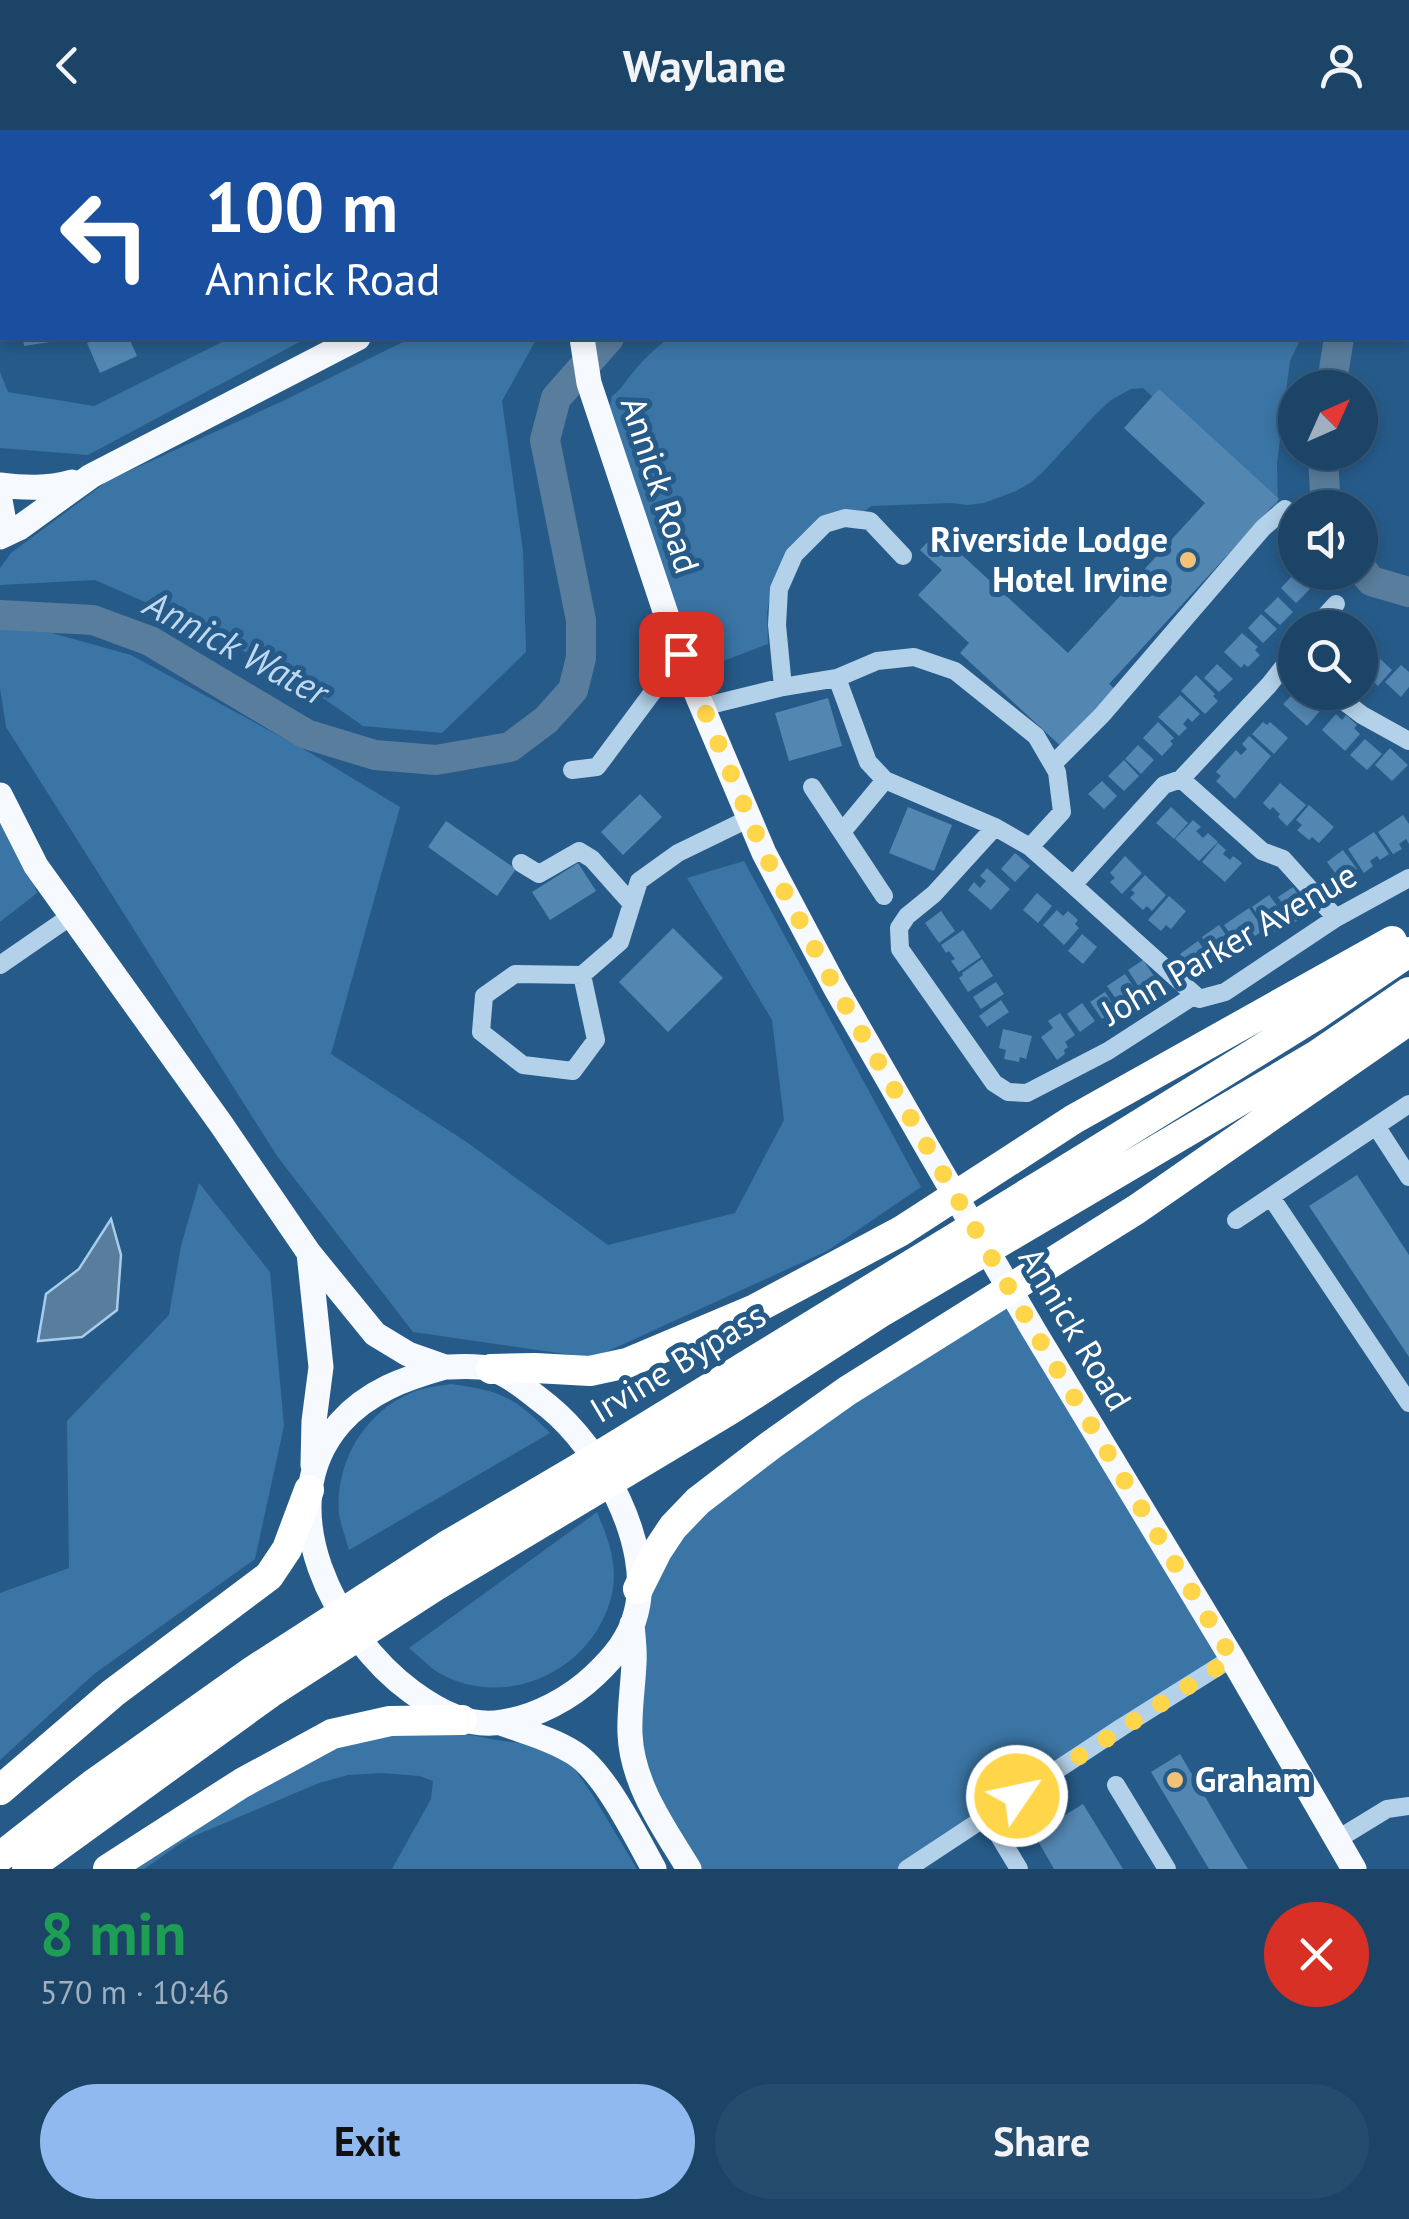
<!DOCTYPE html>
<html lang="en">
<head>
<meta charset="utf-8">
<style>
  :root { --surface:#1c4467; --page:#254b6d; --text:#f1f3f6; --muted:#a0b0c0; --line:#3a5c7b; --accent:#90b9f0 }
  body { margin:0; font-family:"PT Sans",sans-serif; background:var(--page); color:var(--text); height:100vh; display:flex; flex-direction:column; font-size:38px; white-space:nowrap }
  * { box-sizing:border-box; margin:0 }
  p { font-size:32px; color:var(--muted) }
  .icon { flex:none; width:55px; height:55px; fill:none; stroke:currentColor; stroke-width:2; stroke-linecap:round; stroke-linejoin:round }
  .map { position:relative; height:1739px; overflow:hidden }
  .sheet { display:flex; flex-direction:column; background:var(--surface); flex:1 }
  .sheet>* { flex:none }
  .banner { position:absolute; left:0px; top:0px; width:1410px; height:210px; box-shadow:0 5px 15px #0003,0 0 0 2px var(--line); background:#1a4fa0; color:#fff; overflow:hidden }
  .needle { width:65px; rotate:45deg }
  .tools { position:absolute; left:1278px; top:240px; display:grid; gap:20px }
  .tools a { display:grid; place-items:center; width:100px; height:100px; border-radius:50%; background:var(--surface); box-shadow:0 5px 15px #0003,0 0 0 2px var(--line); font-size:50px }
  .pin { position:absolute; display:grid; place-items:center; width:85px; height:85px; color:#fff; margin:-42px; border-radius:20px; box-shadow:0 5px 15px #0006 }
  .me { position:absolute; width:110px; margin:-55px; rotate:56deg; stroke-linejoin:round; filter:drop-shadow(0 0 8px #0008) }
  .turn { display:flex; align-items:center; gap:35px; height:210px; padding:0 40px; font-size:45px }
  .turn .icon { width:130px; height:130px; stroke-width:2.5 }
  .turn b { display:block; font-size:70px; line-height:85px }
  .round { display:grid; place-items:center; flex:none; width:105px; height:105px; border-radius:52px; background:var(--page) }
  .head { display:flex; align-items:center; justify-content:space-between; height:170px; padding:0 40px }
  h1 { font-size:60px; font-weight:600; line-height:75px; color:#1e9e55 }
  .primary-button { display:flex; gap:20px; margin-top:auto; padding:20px 40px }
  .primary-button a { flex:1; height:115px; border-radius:60px; background:var(--accent); color:#111; font-size:40px; font-weight:600; line-height:115px; text-align:center }
  .primary-button a+a { background:var(--page); color:var(--text) }
  header { display:flex; justify-content:space-between; align-items:center; height:130px; padding:0 40px; background:var(--surface); font-size:45px; font-weight:600 }
  .map>svg:first-child { display:block }
  .green { fill:#3b75a5 }
  .water { fill:#597d9c; stroke:#a7cdea; stroke-width:2.5 }
  .lines { fill:none; stroke-linecap:round; stroke-linejoin:round }
  .river { stroke:#597d9c; stroke-width:30 }
  .building { fill:#5387b2 }
  .minor { stroke:#b3d1e9; stroke-width:18 }
  .major { stroke:#f6fafe; stroke-width:25 }
  .highway { stroke:#fff; stroke-width:30 }
  .route { stroke:#ffd54a; stroke-width:18; stroke-dasharray:0 32.4 }
  .poi-dot { fill:#f2c278; stroke:#265b89; stroke-width:4 }
  .labels { text-anchor:middle; stroke-width:10; stroke-linejoin:round; paint-order:stroke }
  .street-label { font-size:35px; fill:#fff; stroke:#265b89 }
  .poi-label { font-size:35px; font-weight:bold; fill:#fff; stroke:#265b89; text-anchor:end }
  .water-label { font-size:38px; font-style:italic; fill:#bfdaf0; stroke:#265b89 }
</style>
</head>
<body>
<header><svg class="icon" aria-label="back" viewBox="0 0 24 24"><path d="M15 5l-7 7 7 7"/></svg>Waylane<svg class="icon" aria-label="person" viewBox="0 0 24 24"><circle cx="12" cy="8" r="4"/><path d="M4 21q1-7 8-7t8 7"/></svg></header>
<div class="map">
<svg width="1409" height="1739" viewBox="0 0 1409 1739">
  <rect width="100%" height="100%" fill="#265b89"/>
  <!-- green -->
  <path class="green" d="M230,208H307L88,325L0,318V242L8,262L94,276Z
    M411,208H537L502,271L523,421L526,522L442,603L363,596L290,545L168,482L95,450L0,455V438L11,423L109,350L285,270Z
    M669,208H1301L1290,231L1277,333L1278,382L1143,258L1131,259L1111,270L1095,285L1042,343L1030,353L1016,361L984,373L968,375L950,373L872,376L859,384L838,389L773,451L767,482L768,514L697,541L642,384L610,276L612,266C621,260 624,253 630,246C641,232 655,218 669,208Z
    M0,499L52,503L131,525L314,625L400,677L331,924L468,1013L608,1115L735,1083L784,990L772,890L687,748L744,731L921,1057L827,1121L593,1228L413,1202L277,1026L6,597L0,558Z
    M0,660L15,697L37,763L0,792Z
    M199,1053L270,1142L284,1296L255,1429L94,1544L0,1630V1463L69,1438L67,1291L169,1185L181,1116Z
    M1010,1160L1232,1528L899,1739H692L636,1639L635,1529L649,1437L683,1387Z
    M451,1254C502,1261 514,1267 550,1303L349,1420C346,1408 340,1394 339,1382C335,1331 366,1281 413,1262C424,1257 439,1256 451,1254Z
    M597,1382C607,1406 617,1431 613,1458C600,1536 510,1583 439,1543C429,1537 419,1526 409,1518Z
    M466,1604L496,1610L539,1615L573,1637L592,1664L637,1739H392L431,1669L433,1651L420,1646L382,1643L348,1645L319,1653L187,1709L144,1739H113L332,1605Z"/>
  <!-- water -->
  <path class="water" d="M111,1089L121,1125L117,1180L82,1207L38,1211L46,1164L79,1139Z"/>
  <g class="lines">
    <!-- river -->
    <path class="river" d="M1288,0L1289,2
      M1028,2L1035,0
      M1331,258L1339,208
      M1323,322L1325,364L1329,378
      M1360,437L1371,451L1409,462
      M0,485L93,490L150,511L306,604L375,625L436,630L510,617L546,590L573,560L581,528V490L545,310L556,268L609,208"/>
  </g>
  <!-- building -->
  <path class="building" d="M23,208H63V210L24,216Z
    M99,208H129L137,226L100,243L87,213Z
    M1159,259L1279,369L1109,554L1118,562L1065,620L960,523L969,513L918,465L942,440L920,420L937,402L1068,523L1205,373L1124,298Z
    M1294,444L1310,459L1296,473L1281,458Z
    M1278,467L1293,482L1280,495L1264,481Z
    M1261,484L1277,499L1263,513L1248,498Z
    M1242,503L1258,517L1255,520L1260,525L1248,537L1244,534L1241,538L1224,522Z
    M1375,524L1392,540L1378,556L1360,539Z
    M1217,534L1233,549L1219,562L1204,548Z
    M1401,535L1409,542V557L1401,567L1385,552Z
    M1196,545L1215,564L1213,566L1218,571L1205,584L1181,561Z
    M1295,562H1305L1313,570L1317,566L1326,574L1307,596L1283,574Z
    M1180,565L1200,584L1192,592L1188,588L1183,594L1187,598L1179,606L1158,587Z
    M828,568L842,616L789,631L775,583Z
    M1336,584L1342,590L1346,585L1357,595L1354,598L1360,604L1345,621L1322,600Z
    M1158,592L1174,608L1170,611L1173,614L1162,626L1143,608Z
    M1263,592L1267,595L1270,592L1288,608L1274,624L1252,604Z
    M1249,606L1271,626L1235,669L1216,651L1221,646L1216,642L1236,620L1241,625L1247,619L1242,614Z
    M1365,609L1382,624L1367,640L1350,625Z
    M1138,615L1154,630L1141,644L1125,629Z
    M1390,618L1408,635L1392,651L1375,635Z
    M1124,630L1139,646L1124,661L1108,646Z
    M1102,651L1117,666L1104,679L1088,664Z
    M1280,653L1306,675L1287,696L1278,687L1280,684L1273,677L1270,680L1263,673Z
    M640,664L662,687L623,725L601,702Z
    M1309,675L1334,697L1319,713L1312,707L1309,710L1297,700L1302,695L1296,690Z
    M908,677L952,695L934,741L889,723Z
    M1171,677L1188,693L1174,709L1156,693Z
    M1403,685L1409,694V714L1406,709L1399,714L1402,719L1393,724L1378,702Z
    M1193,690L1201,697L1196,701L1203,708L1208,703L1218,712L1199,731L1175,709Z
    M446,691L516,739L497,766L428,717Z
    M1374,702L1389,724L1380,730L1377,726L1370,731L1373,736L1364,743L1348,719Z
    M1218,713L1226,720L1223,724L1230,730L1233,726L1242,733L1225,752L1202,732Z
    M1343,720L1357,739L1341,751L1327,732Z
    M1015,723L1030,736L1015,752L1001,739Z
    M1125,726L1142,743L1122,764L1110,752L1115,748L1110,743Z
    M578,733L596,761L550,790L532,762Z
    M987,738L1010,759L991,780L968,760L974,752L980,758L986,751L980,746Z
    M1145,745L1166,765L1152,781L1147,776L1143,780L1130,768L1135,763L1131,760Z
    M1293,757L1305,775L1302,777L1306,784L1295,792L1278,767Z
    M1037,763L1052,776L1038,793L1023,780Z
    M1269,765L1289,792L1275,802L1270,795L1267,797L1252,777Z
    M1169,766L1186,781L1171,799L1166,795L1161,801L1148,790Z
    M1249,778L1264,800L1255,806L1252,802L1245,807L1248,811L1239,817L1224,795Z
    M1057,780L1063,786L1068,781L1078,790L1075,794L1079,798L1064,815L1043,795Z
    M941,781L955,801L939,813L925,793Z
    M1219,795L1238,822L1224,832L1219,825L1215,826L1202,807Z
    M673,798L723,848L668,902L619,852Z
    M963,800L981,827L959,842L951,831L955,829L949,821L946,823L941,815Z
    M1082,804L1097,817L1083,834L1068,821Z
    M1198,811L1212,830L1193,843L1180,824Z
    M982,829L993,846L968,862L959,848L963,845L962,843Z
    M1143,830L1160,855L1156,857L1161,864L1149,873L1128,840Z
    M1125,844L1144,872L1131,881L1125,873L1121,876L1107,856Z
    M996,852L1004,864L981,879L973,867Z
    M1105,862L1116,879L1102,889L1090,872Z
    M1001,870L1009,882L987,897L979,886Z
    M1082,873L1095,891L1080,902L1067,884Z
    M1060,883L1075,905L1065,912L1068,917L1064,920L1065,924L1057,930L1041,907L1053,898L1048,891Z
    M1003,899L1032,906L1026,929L1020,927L1019,932L1004,929L1006,920L999,918Z
    M1357,1045L1409,1125V1227L1309,1076Z
    M1180,1624L1238,1723L1248,1739H1209L1151,1642Z
    M1083,1674L1123,1739H1054L1034,1704Z"/>
  <g class="lines">
    <!-- minor -->
    <path class="minor" d="M215,0L216,2
      M1314,498L1336,474
      M837,548L877,531L914,527L955,541L1036,606L1057,642L1062,682L1030,717
      M783,557L777,495L779,459L794,425L825,394L845,388L870,391L903,426
      M1332,562L1362,585L1409,611
      M702,577L783,557L837,548L868,632L885,650L995,697L1030,717L1073,755L1164,655L1181,649L1269,555L1295,522
      M1053,634L1102,585L1263,398L1285,379
      M572,640L597,637L681,524
      M1181,649L1262,721L1283,729L1336,788
      M812,657L884,766
      M995,697L934,764L907,786L899,798L900,819L994,953L1008,962L1027,963L1108,921L1195,865L1199,869L1225,862L1336,788L1409,748
      M842,702L885,650
      M521,733L539,744L579,721L592,729L632,774
      M1073,755L1195,865
      M0,835L71,786
      M582,845L596,910L573,941L523,935L481,902L484,866L515,844L582,845L620,812L639,751L678,723L748,689
      M1376,996L1409,1047
      M1271,1067L1409,1273
      M1236,1090L1409,974
      M1116,1655L1167,1739
      M987,1686L1019,1739
      M1338,1709L1387,1679L1409,1676
      M907,1739L1122,1597L1232,1528"/>
    <!-- major -->
    <path class="major" d="M506,2L508,0
      M582,208L589,253L666,484L681,527L764,723L835,857L931,1024L1034,1201L1232,1528L1354,1739
      M0,355C25,358 47,359 72,352
      M0,370L4,392L0,407
      M0,407L19,398L91,346L358,208
      M0,665L36,736L221,994L309,1123L375,1204L408,1224L445,1237
      M309,1123L321,1237L314,1291L313,1335
      M445,1237C460,1237 477,1235 491,1239C511,1245 531,1263 548,1276C600,1318 654,1414 636,1483C630,1508 614,1527 595,1545C571,1568 536,1587 502,1592C469,1598 438,1581 412,1562C336,1506 267,1377 340,1293C368,1261 406,1248 445,1237Z
      M632,1494C633,1507 635,1521 634,1533C633,1557 629,1580 630,1604C632,1654 664,1698 689,1739
      M501,1593C525,1602 552,1609 574,1623C605,1642 636,1707 654,1739"/>
    <!-- highway -->
    <path class="highway" d="M491,1239L535,1238L590,1241L627,1233L755,1179L901,1101L1074,989L1392,811
      M638,1459L657,1421L673,1397L698,1371L771,1315L847,1261L1137,1079L1409,890
      M0,1660L113,1563L269,1446L287,1419L309,1360
      M0,1727L92,1655L254,1540L446,1416L576,1340L1051,1049L1313,887L1409,822
      M27,1739L270,1563L434,1457L728,1281L883,1181L1317,925L1409,862
      M108,1739L242,1653L332,1604L390,1591L462,1590"/>
  </g>
  <g class="lines">
    <!-- route -->
    <path class="route" d="M681,524L764,723L835,857L1034,1201L1232,1528L1017,1666"/>
  </g>
  <!-- markers -->
  <g class="poi-dot">
    <circle cx="1188" cy="430" r="10"/>
    <circle cx="1175" cy="1650" r="10"/>
  </g>
  <g class="labels">
    <!-- street labels -->
    <g class="street-label">
      <text transform="translate(660 355) rotate(72)" y="12">Annick Road</text>
      <text transform="translate(1229 814) rotate(-30)" y="12">John Parker Avenue</text>
      <text transform="translate(1075 1199) rotate(59)" y="12">Annick Road</text>
      <text transform="translate(678 1233) rotate(-31)" y="12">Irvine Bypass</text>
    </g>
    <!-- poi labels -->
    <g class="poi-label">
      <text x="1168" y="422">Riverside Lodge<tspan x="1168" dy="40">Hotel Irvine</tspan></text>
      <text x="1195" y="1662" text-anchor="start">Graham</text>
    </g>
    <!-- water labels -->
    <g class="water-label">
      <text transform="translate(236 518) rotate(28)" y="13">Annick Water</text>
    </g>
  </g>
</svg>
<div class="tools">
<a><svg class="needle" viewBox="-14 -14 28 28"><path d="M0-13l5 13h-10z" fill="#e53935"/><path d="M0 13l5-13h-10z" fill="#a0b0c0"/></svg></a>
<a><svg class="icon" aria-label="sound" viewBox="0 0 24 24"><path d="M4 9h4l5-4v14l-5-4H4zM17 9q2 3 0 6"/></svg></a>
<a><svg class="icon" aria-label="search" viewBox="0 0 24 24"><circle cx="10" cy="10" r="6"/><path d="M15 15l6 6"/></svg></a>
</div>
<div class="pin" style="left:681px;top:524px;background:#d93025"><svg class="icon" aria-label="arrive" viewBox="0 0 24 24"><path d="M6 21V4h12l-3 4 3 4H6"/></svg></div>
<svg class="me" style="left:1017px;top:1666px" viewBox="-20 -20 40 40"><circle r="17" fill="#ffd54a" stroke="#fff" stroke-width="3"/><path d="M0-11L8 9 0 5-8 9z" fill="#fff"/></svg>
<div class="banner">
<div class="turn"><svg class="icon" aria-label="left" viewBox="0 0 24 24"><path d="M17 20v-9H6M10 6l-5 5 5 5"/></svg><div><b>100 m</b>Annick Road</div></div>
</div>
</div>
<section class="sheet">
<div class="head"><div><h1>8 min</h1><p>570 m · 10:46</p></div><a class="round" style="background:#d93025;color:#fff"><svg class="icon" aria-label="close" viewBox="0 0 24 24"><path d="M6 6l12 12M18 6L6 18"/></svg></a></div>
<div class="primary-button"><a>Exit</a><a>Share</a></div>
</section>
</body>
</html>
